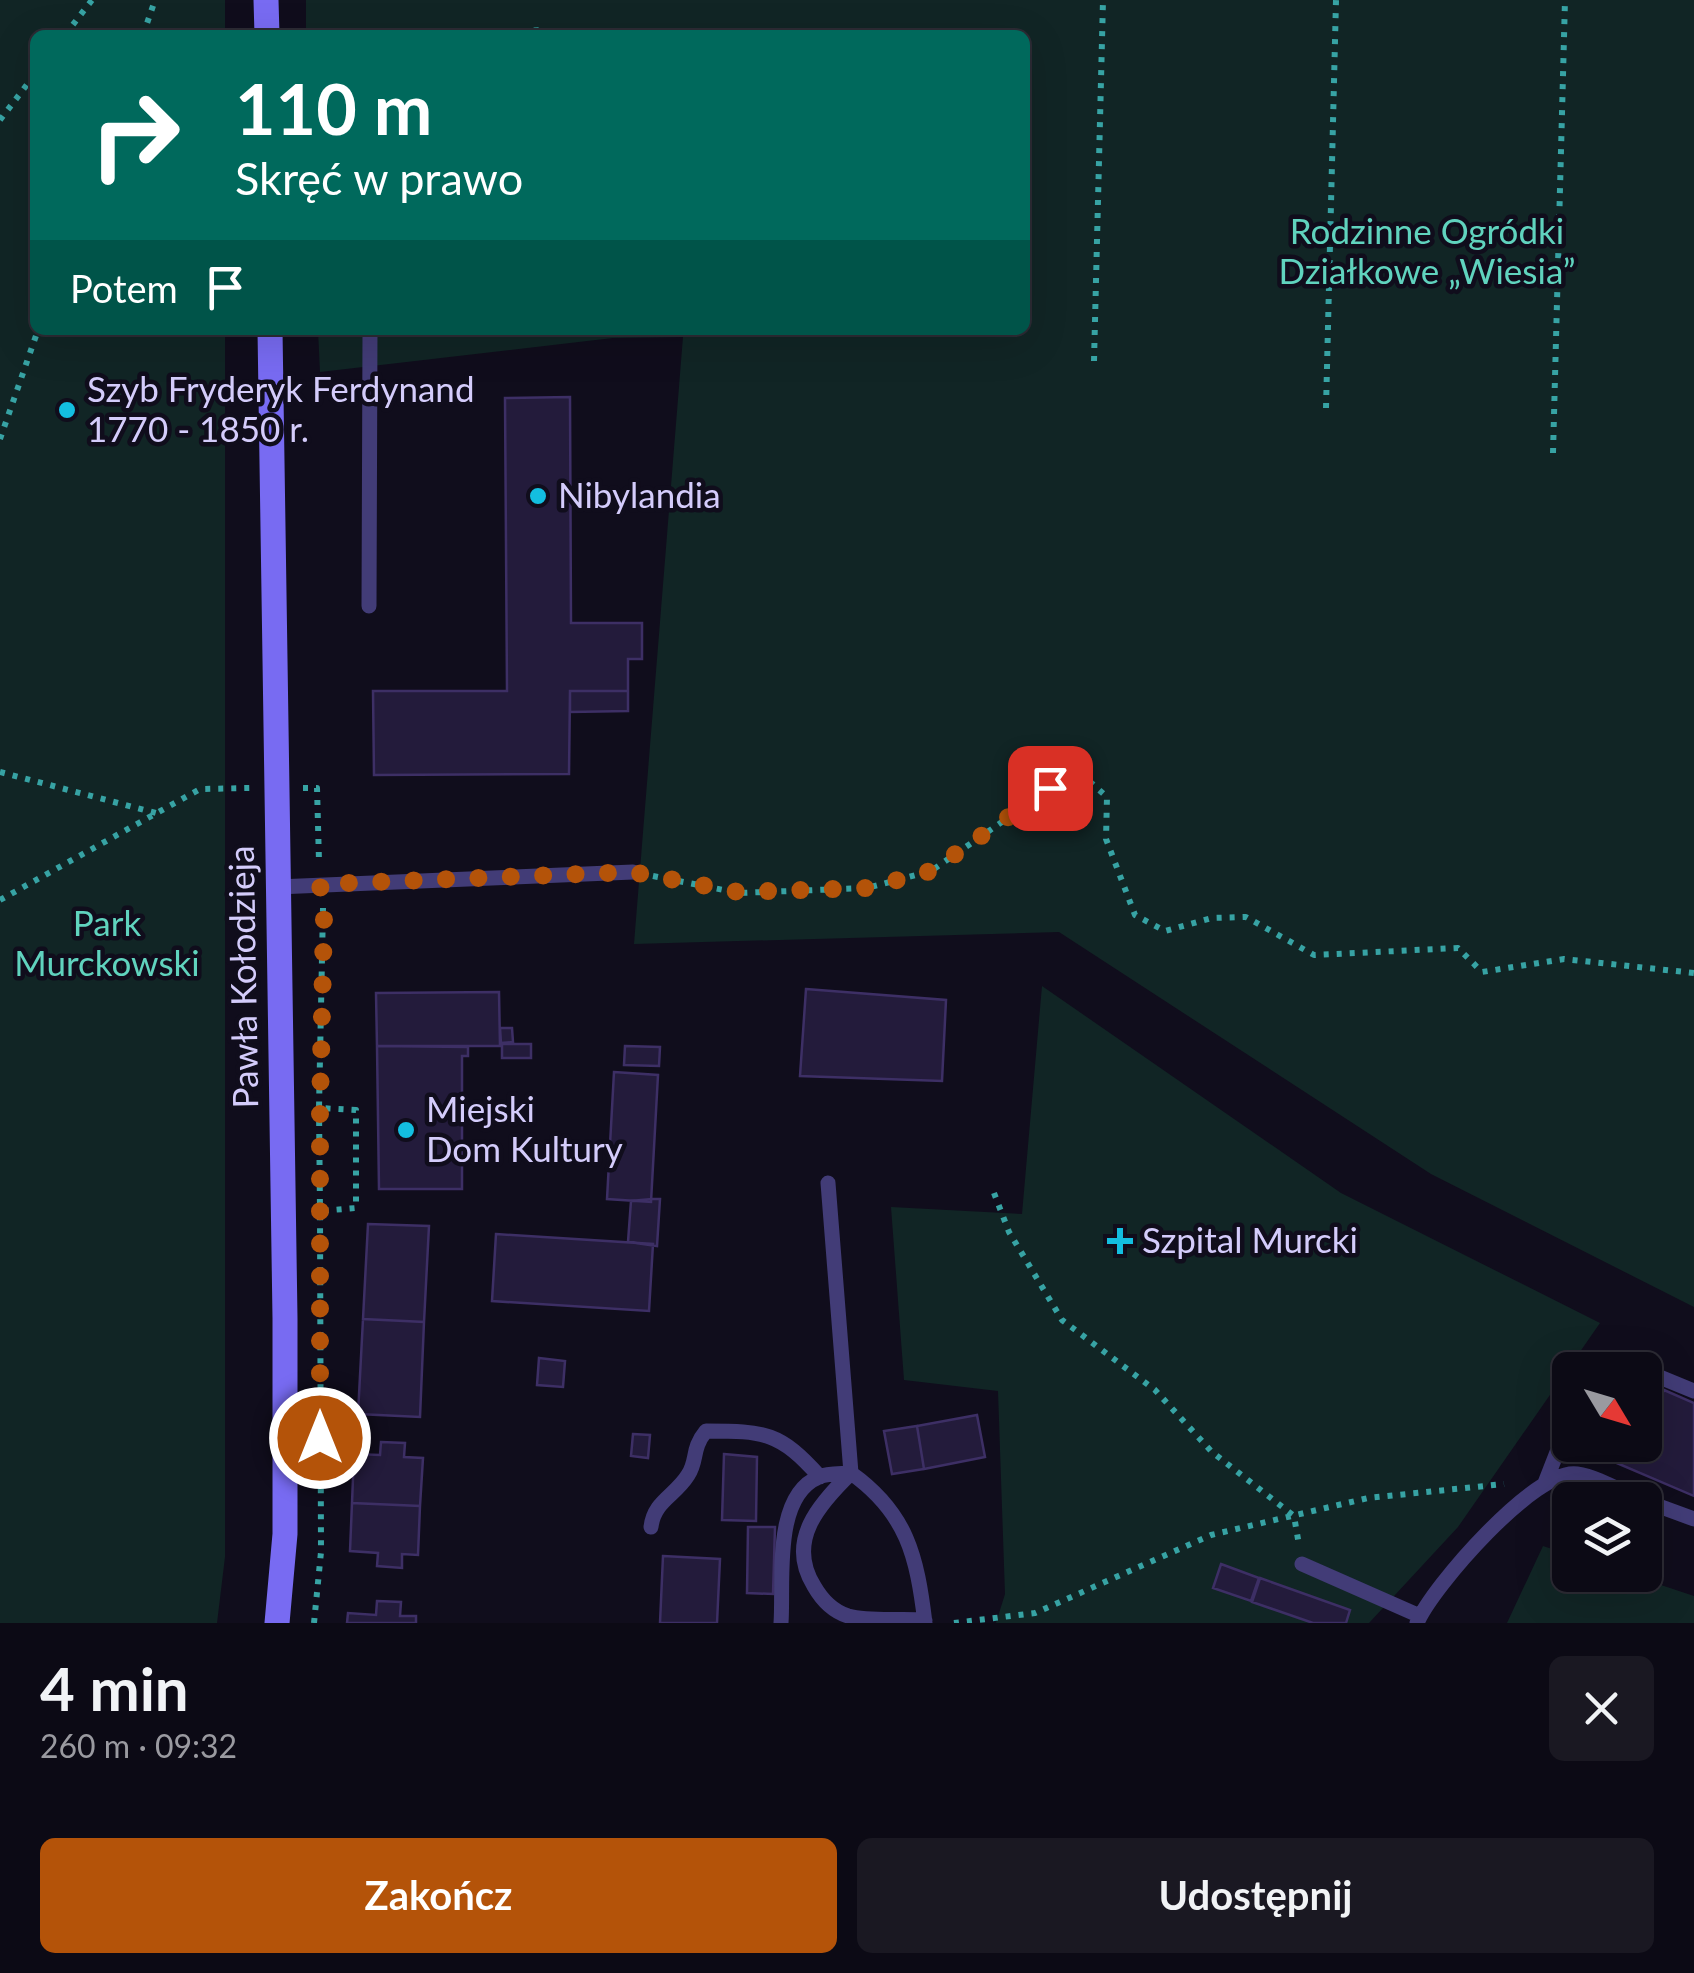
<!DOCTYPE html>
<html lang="pl">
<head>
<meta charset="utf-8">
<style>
  :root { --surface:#0c0a15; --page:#1a1822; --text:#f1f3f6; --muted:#9a9aa0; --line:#2c2b34; --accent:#b45309 }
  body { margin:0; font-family:Lato,sans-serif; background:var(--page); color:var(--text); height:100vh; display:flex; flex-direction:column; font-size:38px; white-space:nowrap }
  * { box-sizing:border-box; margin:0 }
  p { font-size:32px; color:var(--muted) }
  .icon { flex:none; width:55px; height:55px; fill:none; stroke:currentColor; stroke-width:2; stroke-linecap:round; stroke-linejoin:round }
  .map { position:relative; height:1623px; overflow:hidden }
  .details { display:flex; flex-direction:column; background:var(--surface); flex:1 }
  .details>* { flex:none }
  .banner { position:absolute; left:30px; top:30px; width:1000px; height:305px; border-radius:15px; box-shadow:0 10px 40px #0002,0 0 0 2px var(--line); background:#00695c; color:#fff; overflow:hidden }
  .needle { width:65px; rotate:128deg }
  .buttons { position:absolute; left:1552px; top:1352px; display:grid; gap:20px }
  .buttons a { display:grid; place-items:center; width:110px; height:110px; border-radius:15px; background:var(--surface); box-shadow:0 10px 40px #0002,0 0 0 2px var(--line); font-size:50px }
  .pin { position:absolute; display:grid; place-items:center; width:85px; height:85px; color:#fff; margin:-42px; border-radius:20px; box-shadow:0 5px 15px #0006 }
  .me { position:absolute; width:110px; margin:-55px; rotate:0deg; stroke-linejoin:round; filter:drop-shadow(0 0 8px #0008) }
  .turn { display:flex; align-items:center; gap:35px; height:210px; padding:0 40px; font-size:45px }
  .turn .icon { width:130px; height:130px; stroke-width:2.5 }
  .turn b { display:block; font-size:70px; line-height:85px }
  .then { display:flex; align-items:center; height:95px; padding:0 40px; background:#0003; gap:20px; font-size:38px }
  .round { display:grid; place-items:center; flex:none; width:105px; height:105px; border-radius:15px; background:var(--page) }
  .headline { display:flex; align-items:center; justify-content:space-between; height:170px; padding:0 40px }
  h1 { font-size:60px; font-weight:700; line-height:75px }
  .cta { display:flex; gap:20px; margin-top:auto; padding:20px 40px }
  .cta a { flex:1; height:115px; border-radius:15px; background:var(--accent); color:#fff; font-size:40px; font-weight:700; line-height:115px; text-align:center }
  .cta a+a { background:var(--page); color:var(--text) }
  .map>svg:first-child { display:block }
  .green { fill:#112525 }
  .building { fill:#231b3b; stroke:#3d2f65; stroke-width:2.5 }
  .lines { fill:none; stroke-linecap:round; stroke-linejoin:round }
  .path { stroke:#37a3a4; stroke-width:6; stroke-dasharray:5 8; stroke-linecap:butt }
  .lane { stroke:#423c77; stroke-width:15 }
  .secondary { stroke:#786bf2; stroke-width:25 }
  .route { stroke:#b45309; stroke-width:18; stroke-dasharray:0 32.4 }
  .poi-dot { fill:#13bee0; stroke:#100d1c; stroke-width:4 }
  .labels { text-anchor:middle; stroke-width:9; stroke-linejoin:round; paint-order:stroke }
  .park-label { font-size:35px; fill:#60d3be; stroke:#100d1c }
  .poi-label { font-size:35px; fill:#d4ccfb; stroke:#100d1c; text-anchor:start }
  .street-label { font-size:35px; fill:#d4ccfb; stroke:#100d1c }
</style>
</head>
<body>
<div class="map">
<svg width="1694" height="1623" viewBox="0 0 1694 1623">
  <rect width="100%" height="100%" fill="#100d1c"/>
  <!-- green -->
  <path class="green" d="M0,0H225V35H35V330H225V1557L217,1623H0Z
    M306,0H1694V1307L1431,1174L1059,932L634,944L683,337L613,338L320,372L318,330H1025V35H306Z
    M1042,986L1341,1193L1600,1323L1458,1527L1369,1623H996L1005,1594L998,1391L904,1380L891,1207L1022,1214Z
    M1543,1546L1570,1555V1575H1631L1694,1596V1623H1507Z"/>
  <!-- building -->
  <path class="building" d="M570,397L571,623H642V659H628V691H570L569,774L374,775L373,691H507L505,398Z
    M570,691H628V711L570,712Z
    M806,989L946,1000L942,1081L800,1076Z
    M499,992L500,1046H377L376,993Z
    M500,1028H512L513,1042L501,1043Z
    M502,1044H531V1058H502Z
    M377,1046L468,1047V1056H462V1189H379Z
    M625,1046L660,1047L659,1066L624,1065Z
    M614,1072L658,1075L651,1202L607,1199Z
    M652,1199H660L657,1246L628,1242L631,1201Z
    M368,1224L429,1226L424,1322L363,1319Z
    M496,1234L653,1244L649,1311L492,1301Z
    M363,1319L424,1322L420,1417L358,1414Z
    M539,1358L565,1361L563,1387L537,1385Z
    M1664,1390L1694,1403V1496L1584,1449L1586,1445H1645V1423L1648,1425Z
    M977,1415L985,1457L924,1469L917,1426Z
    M917,1426L924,1469L892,1474L884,1431Z
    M633,1434L650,1435L648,1458L631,1456Z
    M381,1442L405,1443L404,1457L423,1458L420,1506L352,1503L354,1454L380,1455Z
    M724,1454L757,1457L756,1521L722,1520Z
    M352,1503L420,1506L418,1555L402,1554V1568L377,1566L378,1553L350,1551Z
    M748,1527H775L773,1594L747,1593Z
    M663,1556L720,1559L717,1623H660Z
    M1221,1564L1259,1578L1251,1601L1213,1588Z
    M1260,1578L1350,1610L1346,1623H1313L1252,1602Z
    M377,1601L401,1602L400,1616H416V1623H347L348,1613L376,1615Z"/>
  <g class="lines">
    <!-- path -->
    <path class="path" d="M65,35L92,0
      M143,35L155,0
      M482,35L541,30L553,35
      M0,120L35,74
      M1094,361L1103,0
      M1326,408L1336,0
      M0,439L38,330
      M1553,453L1565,0
      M0,772L156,813
      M303,788H317L319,861
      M653,876L739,893L867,888L931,871L1051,788L1088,780L1107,797L1106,839L1135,915L1165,931L1212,918L1246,917L1314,955L1458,948L1482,972L1564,959L1694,973
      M0,900L200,789L250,788
      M319,1108L320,1211
      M994,1193L1009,1232L1062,1320L1155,1390L1212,1452L1294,1516L1299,1545
      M314,1623L321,1552L320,1211L356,1208V1110L319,1108L323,908
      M954,1623L1035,1613L1211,1535L1368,1498L1504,1484"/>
    <!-- lane -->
    <path class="lane" d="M369,606L370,330
      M277,887L633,872
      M828,1183L851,1473C907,1513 917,1556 925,1623
      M1645,1371L1694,1391
      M851,1473C819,1504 786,1541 814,1586C822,1600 832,1611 848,1616C871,1622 901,1618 925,1620
      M1545,1483L1570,1419
      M1645,1501L1694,1519
      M651,1527C654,1501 675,1496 688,1475C698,1460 691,1449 706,1431C765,1431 780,1432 820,1477
      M1302,1564L1420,1616
      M781,1623C784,1583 772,1496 819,1477C828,1473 841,1474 851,1473
      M1417,1623C1432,1587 1536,1468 1577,1474C1598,1477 1622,1492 1641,1500"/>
    <!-- secondary -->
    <path class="secondary" d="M266,0L267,35
      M270,330L285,1318V1534L277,1623"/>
  </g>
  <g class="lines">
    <!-- route -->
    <path class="route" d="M320,1438V1108L324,918L320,884L632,872L739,892L867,888L931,871L1050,788"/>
  </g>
  <!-- markers -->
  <g class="poi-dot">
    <circle cx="67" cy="410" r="10"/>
    <circle cx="538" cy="496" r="10"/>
    <circle cx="406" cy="1130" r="10"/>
    <path d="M1115 1226h10v10h10v10h-10v10h-10v-10h-10v-10h10z"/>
  </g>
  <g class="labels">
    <!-- park labels -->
    <g class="park-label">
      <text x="1427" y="244">Rodzinne Ogródki<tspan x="1427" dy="40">Działkowe „Wiesia”</tspan></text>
      <text x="107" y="936">Park<tspan x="107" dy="40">Murckowski</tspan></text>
    </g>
    <!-- poi labels -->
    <g class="poi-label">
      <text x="87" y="402">Szyb Fryderyk Ferdynand<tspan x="87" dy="40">1770 - 1850 r.</tspan></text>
      <text x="558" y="508">Nibylandia</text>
      <text x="426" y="1122">Miejski<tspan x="426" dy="40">Dom Kultury</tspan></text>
      <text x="1142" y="1253">Szpital Murcki</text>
    </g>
    <!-- street labels -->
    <g class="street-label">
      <text transform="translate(244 977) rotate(-91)" y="12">Pawła Kołodzieja</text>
    </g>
  </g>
</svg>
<div class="buttons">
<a><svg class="needle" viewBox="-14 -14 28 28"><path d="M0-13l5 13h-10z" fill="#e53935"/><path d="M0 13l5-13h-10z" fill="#9a9aa0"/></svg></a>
<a><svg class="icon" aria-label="layers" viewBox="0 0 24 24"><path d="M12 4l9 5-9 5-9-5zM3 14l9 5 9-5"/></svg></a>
</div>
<div class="pin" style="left:1050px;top:788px;background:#d93025"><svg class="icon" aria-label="arrive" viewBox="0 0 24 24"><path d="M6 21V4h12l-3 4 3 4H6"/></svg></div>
<svg class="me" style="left:320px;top:1438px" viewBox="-20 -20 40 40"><circle r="17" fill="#b45309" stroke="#fff" stroke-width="3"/><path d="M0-11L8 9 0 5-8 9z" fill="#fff"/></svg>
<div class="banner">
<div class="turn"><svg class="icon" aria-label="right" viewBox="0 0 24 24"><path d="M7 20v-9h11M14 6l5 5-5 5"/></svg><div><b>110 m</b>Skręć w prawo</div></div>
<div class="then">Potem<svg class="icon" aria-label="arrive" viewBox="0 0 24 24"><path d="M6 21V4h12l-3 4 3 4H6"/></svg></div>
</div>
</div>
<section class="details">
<div class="headline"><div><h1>4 min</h1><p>260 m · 09:32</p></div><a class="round"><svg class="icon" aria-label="close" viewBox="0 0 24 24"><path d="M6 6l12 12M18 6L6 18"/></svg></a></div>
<div class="cta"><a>Zakończ</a><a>Udostępnij</a></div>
</section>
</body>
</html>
